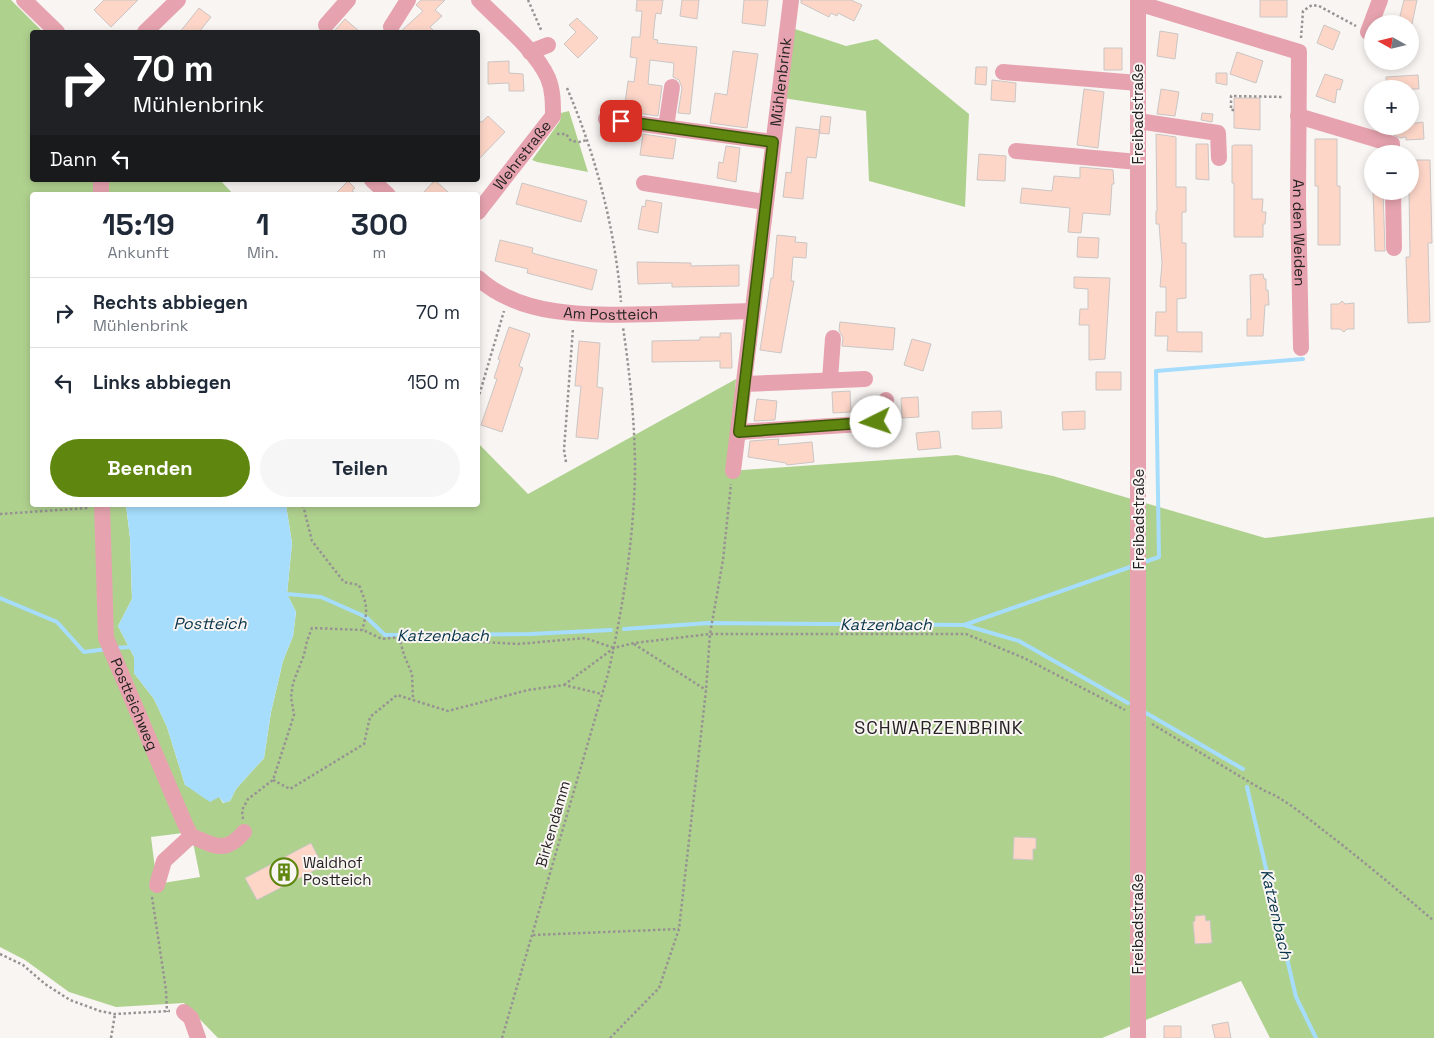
<!DOCTYPE html>
<html lang="de">
<head>
<meta charset="utf-8">
<style>
  :root { --surface:#fff; --page:#f6f6f7; --text:#1f2937; --muted:#747a83; --line:#e0e1e3; --accent:#5f8710 }
  body { margin:0; font-family:"Space Grotesk",sans-serif; background:var(--page); color:var(--text); height:100vh; display:flex; flex-direction:column; font-size:19px; white-space:nowrap }
  * { box-sizing:border-box; margin:0 }
  p { font-size:16px; color:var(--muted) }
  .icon { flex:none; width:28px; height:28px; fill:none; stroke:currentColor; stroke-width:2; stroke-linecap:round; stroke-linejoin:round }
  .map { position:relative; flex:1; overflow:hidden }
  .panel { position:absolute; left:30px; top:192px; width:450px; height:315px; display:flex; flex-direction:column; background:var(--surface); border-radius:5px; box-shadow:0 2px 8px #0003 }
  .panel>* { flex:none }
  .guide { position:absolute; left:30px; top:30px; width:450px; height:152px; border-radius:5px; box-shadow:0 2px 8px #0003; background:#202124; color:#fff; overflow:hidden }
  .needle { width:32px; rotate:278deg }
  .controls { position:absolute; left:1364px; top:15px; display:grid; gap:10px }
  .controls a { display:grid; place-items:center; width:55px; height:55px; border-radius:50%; background:var(--surface); box-shadow:0 2px 8px #0003; font-size:25px }
  .pin { position:absolute; display:grid; place-items:center; width:42px; height:42px; color:#fff; margin:-21px; border-radius:10px; box-shadow:0 2px 8px #0006 }
  .me { position:absolute; width:55px; margin:-28px; rotate:266deg; stroke-linejoin:round; filter:drop-shadow(0 0 4px #0008) }
  .turn { display:flex; align-items:center; gap:18px; height:105px; padding:0 20px; font-size:22px }
  .turn .icon { width:65px; height:65px; stroke-width:2.5 }
  .turn b { display:block; font-size:35px; line-height:42px }
  .then { display:flex; align-items:center; height:48px; padding:0 20px; background:#0003; gap:10px; font-size:19px }
  .eta { display:flex; justify-content:space-evenly; align-items:center; height:85px; text-align:center }
  .eta b { font-size:30px; font-weight:800; line-height:35px }
  .action { display:flex; gap:10px; margin-top:auto; padding:10px 20px }
  .action a { flex:1; height:58px; border-radius:30px; background:var(--accent); color:#fff; font-size:20px; font-weight:800; line-height:58px; text-align:center }
  .action a+a { background:var(--page); color:var(--text) }
  ul { padding:0; list-style:none }
  li { display:flex; align-items:center; gap:15px; height:70px; padding:0 20px; border-top:1px solid var(--line) }
  li div { flex:1 }
  li b { display:block; font-size:19px }
  li em { font-style:normal }
  .map>svg:first-child { display:block }
  .green { fill:#afd18e; fill-rule:evenodd }
  .water { fill:#a6ddfd }
  .lines { fill:none; stroke-linecap:round; stroke-linejoin:round }
  .stream { stroke:#a6ddfd; stroke-width:4 }
  .building { fill:#fdd6c8; stroke:#cac6c4 }
  .path { stroke:#969392; stroke-width:2.5; stroke-dasharray:2.5 2.5; stroke-linecap:butt }
  .minor { stroke:#e6a3af; stroke-width:16 }
  .route-casing { stroke:#3e580a; stroke-width:12 }
  .route { stroke:#5f8710; stroke-width:9 }
  .labels { text-anchor:middle; stroke-width:4; stroke-linejoin:round; paint-order:stroke }
  .street-label { font-size:15px; fill:#242222; stroke:#f9f5f3 }
  .poi-label { font-size:15px; fill:#242222; stroke:#f9f5f3; text-anchor:start }
  .water-label { font-size:16px; font-style:italic; fill:#063349; stroke:#f9f5f3 }
  .quarter-label { font-size:18px; letter-spacing:1px; fill:#242222; stroke:#f9f5f3 }
</style>
</head>
<body>
<div class="map">
<svg width="1434" height="1038" viewBox="0 0 1434 1038">
  <rect width="100%" height="100%" fill="#f9f5f3"/>
  <!-- green -->
  <path class="green" d="M0,0H11L43,32H32V180H220L234,195H32V505H126L130,538L132,599L118,626L134,657V673L154,699L167,727L185,785L219,797L223,803L230,801L236,789L264,758L271,712L283,661L293,636L296,612L287,594L292,543L286,505H478V443L528,494L736,379L729,471L957,455L1053,476L1265,538L1434,517V1038H1270L1241,981L1102,1038H218L184,1003L116,1007L69,992L25,960L0,947ZM191,832L200,877L157,884L151,837Z
    M792,28L846,46L877,39L969,114L965,207L869,181L866,111L783,98Z
    M569,111L588,172L537,162L532,160L560,121L561,113Z"/>
  <!-- water -->
  <path class="water" d="M126,505H286L292,543L287,594L296,612L293,636L283,661L271,712L264,758L236,789L230,801L224,803L219,797L210,802L185,785L167,727L154,699L134,673V657L118,626L132,599L130,538Z"/>
  <g class="lines">
    <!-- stream -->
    <path class="stream" d="M1141,563L1159,557L1156,371L1303,359
      M287,594L321,597L366,617L385,635L530,634L611,630
      M0,598L57,622L84,652L107,649
      M964,625L1133,566
      M624,629L709,623L964,625L1019,641L1128,703
      M116,648L130,647
      M1146,713L1243,769
      M1247,787L1296,997L1316,1038"/>
  </g>
  <!-- building -->
  <path class="building" d="M104,0H138L111,27L94,10Z
    M421,0H445L435,10L442,16L430,27L435,32H400L423,11L416,5Z
    M637,0H663L661,14L656,13L655,19L653,39L658,40L657,43L697,47L690,114L678,113L682,88L679,80L673,77L674,63L650,60L648,84L662,86L658,116L624,111L628,81L634,82L637,58L630,57L632,37H640L642,11H636Z
    M682,0H699L697,19L680,16Z
    M744,0H768L765,26L742,23Z
    M801,0H851L862,5L854,21L838,13L837,16L831,13L829,17L801,3Z
    M1260,0H1287V17H1260Z
    M1404,0H1417L1412,24H1398Z
    M199,8L211,17L199,32H180Z
    M577,18L598,38L578,58L564,44L576,32L569,25Z
    M345,19L360,32H337L335,30Z
    M1324,25L1340,32L1333,50L1317,43Z
    M1160,31L1178,34L1175,59L1157,56Z
    M1104,48H1122V70H1104Z
    M733,51L758,54L747,128L710,123L715,93L727,95Z
    M1237,52L1263,61L1256,83L1230,74Z
    M509,61V73L523,74L524,91H509V83L488,84V62Z
    M976,67H987L986,85L975,84Z
    M1216,73H1227V85L1216,83Z
    M1325,74L1343,80L1340,90L1337,89L1335,103L1316,96Z
    M1418,75L1419,89H1387L1386,77Z
    M992,80L1016,83L1015,102L991,100Z
    M1084,89L1104,92L1098,148L1077,145Z
    M1161,89L1179,92L1175,116L1157,114Z
    M1234,98H1260V130L1234,128Z
    M1202,113L1213,114L1212,122L1201,120Z
    M488,116L505,132L478,160V121L482,122Z
    M821,116L831,117L829,134L819,133Z
    M1423,122L1424,139L1406,140V137L1400,138L1390,133V126H1410V124Z
    M796,127L820,130L816,158L807,157L803,199L783,197L786,172L791,173Z
    M643,134L676,139L673,159L640,155Z
    M1156,134L1176,137V187H1186V212H1182V243H1186V298L1177,299V332H1202V352L1167,351L1168,336H1155L1156,312H1166V287H1160L1162,263L1159,224H1156V211H1157Z
    M1315,139H1337V186H1340V245H1318V186H1315Z
    M1196,144H1208L1209,180L1196,179Z
    M1234,145H1252V199H1263L1262,212H1266L1265,224H1263V237H1234V183H1232V146Z
    M726,146L740,148L736,182L717,178L719,162L723,163Z
    M979,154L1006,156L1005,181L977,180Z
    M1410,160H1430L1432,243H1428L1430,322L1408,323L1406,257H1410L1409,191H1410Z
    M1080,167L1113,170L1114,184H1112L1110,215L1083,213L1081,233L1068,232L1070,208L1020,203L1022,188L1052,191L1054,176L1080,178Z
    M435,180L451,195H421Z
    M348,181L355,188L352,190L356,195H334Z
    M522,183L587,201L581,222L516,204Z
    M1373,191H1383L1385,251H1375Z
    M646,200L662,203L658,233L638,229L642,206L645,207Z
    M777,235L796,237L795,242L807,243L806,258L793,257L791,281H794L781,353L760,350L771,278H773Z
    M1078,237L1099,238L1098,258L1077,257Z
    M500,240L533,248L532,253L597,270L592,290L527,273L528,269L495,261Z
    M637,262L691,263V266L739,265V286L672,287V283L638,284Z
    M1263,274L1264,279H1266V290H1268L1269,305H1265L1263,336H1247V319H1251L1250,275Z
    M1074,277L1110,278L1105,359L1089,360V325H1079L1080,309H1088V289L1074,288Z
    M1342,301L1345,304L1354,303V329H1347L1344,332L1340,329H1331V304H1339Z
    M840,322L895,328L893,350L842,346L843,338L839,330Z
    M509,327L530,334L519,366L523,368L502,432L481,425L497,379L494,378L500,360L498,359Z
    M720,333H731L732,368H720V361L652,362V341L700,340V337H720Z
    M912,339L931,344L923,371L904,365Z
    M579,341L600,343L597,387L603,388L598,439L576,437L581,386H575Z
    M1096,372H1121V390H1096Z
    M850,391L851,412L833,413L832,392Z
    M918,397L919,417L902,418L901,398Z
    M757,399L777,401L775,420L754,421Z
    M1001,411L1002,428L972,429V412Z
    M1085,411V429L1063,430L1062,412Z
    M939,431L941,448L918,450L916,433Z
    M779,439L778,445L812,442L814,462L787,465L786,463L748,457L750,441Z
    M1014,837L1036,838V849H1033V860L1013,859Z
    M311,843L323,866L257,900L245,878Z
    M1205,915L1206,921L1210,920L1212,943L1195,944L1193,922L1195,921V916Z
    M1228,1022L1231,1038H1215L1212,1025Z
    M1164,1026H1181V1038H1164Z"/>
  <g class="lines">
    <!-- path -->
    <path class="path" d="M528,0L542,32
      M1301,38L1303,11L1312,5L1319,6L1356,26
      M567,88C596,156 615,228 621,302
      M1234,110H1231V96L1284,97
      M557,134H566L571,141L579,142L587,140
      M478,399L504,311
      M566,462L564,450L573,328
      M303,505L312,541L344,582L359,585C362,593 366,601 366,609C367,616 363,623 363,630
      M0,514L88,508
      M399,637L404,655L412,674L413,700
      M634,644L706,690
      M564,685L614,648L634,643L710,634H966L1024,658L1125,710
      M1152,724L1263,790C1286,799 1307,818 1327,833C1363,861 1399,891 1434,921
      M273,780L290,789L364,744L370,717L397,695L448,711L528,690L564,685L602,694
      M243,819L242,810L248,799L273,780L294,715L291,697L293,683L304,655L307,641L312,628L363,630L382,639L399,637L518,644L585,638L614,648
      M152,897L166,990L167,1012
      M533,935L679,929
      M0,954L23,965L45,984L70,1000L100,1011L115,1014L170,1011
      M111,1038L115,1014
      M502,1038L608,674C623,608 634,538 635,471C635,423 630,375 623,327
      M610,1038L659,988L679,929L706,690L710,634L723,560L731,484"/>
    <!-- minor -->
    <g class="minor">
      <path d="M24,0L57,32"/>
      <path id="s1" d="M1138,3L1299,52L1298,200L1301,348"/>
      <path d="M326,25L348,0"/>
      <path d="M391,27L408,0"/>
      <path d="M145,32L178,0"/>
      <path d="M1368,32L1380,0"/>
      <path d="M530,52L548,45"/>
      <path d="M1003,72L1138,83"/>
      <path d="M1298,116L1392,144V154"/>
      <path d="M606,119L773,142"/>
      <path d="M1138,121L1218,133L1219,158"/>
      <path d="M666,127L672,87"/>
      <path d="M1016,151L1138,162"/>
      <path d="M101,180V195"/>
      <path d="M372,180L388,195"/>
      <path d="M644,183L765,202"/>
      <path d="M1393,191L1394,248"/>
      <path id="s2" d="M478,212L553,116C553,103 553,90 548,78C535,49 501,23 479,0"/>
      <path id="s3" d="M478,278C524,320 598,315 656,314C688,313 720,312 752,311"/>
      <path d="M830,380L833,338"/>
      <path d="M744,384L865,379"/>
      <path d="M739,432L876,423L886,400"/>
      <path id="s4" d="M733,471L791,0"/>
      <path id="s5" d="M102,505L106,638L185,824L191,836C214,845 225,855 244,832"/>
      <path d="M157,885L164,861L191,836"/>
      <path d="M184,1012L191,1018L198,1038"/>
      <path d="M1138,1038V0"/>
    </g>
  </g>
  <g class="lines">
    <!-- route casing -->
    <g class="route-casing">
      <path id="route" d="M621,121L773,142L739,432L876,422"/>
    </g>
    <!-- route -->
    <use href="#route" class="route"/>
  </g>
  <!-- icons -->
  <defs>
    <g id="building-ring" transform="scale(1.4375)"><circle r="9.5" fill="#f9f5f3" stroke="#5f8710" stroke-width="1.5"/><path d="M-4-6H4V6H1V3H-1V6H-4ZM-2.5-4.3h1.7v1.8h-1.7ZM.8-4.3h1.7v1.8H.8ZM-2.5-1h1.7V.8h-1.7ZM.8-1h1.7V.8H.8Z" fill="#5f8710"/></g>
  </defs>
  <g fill-rule="evenodd">
    <use href="#building-ring" x="284" y="872"/>
  </g>
  <g class="labels">
    <!-- street labels -->
    <g class="street-label">
      <text dy="5" stroke="none"><textPath href="#s4" startOffset="392">Mühlenbrink</textPath></text>
      <text transform="translate(1138 114) rotate(-90)" y="5">Freibadstraße</text>
      <text dy="5" stroke="none"><textPath href="#s2" startOffset="72">Wehrstraße</textPath></text>
      <text dy="5" stroke="none"><textPath href="#s1" startOffset="349">An den Weiden</textPath></text>
      <text dy="5" stroke="none"><textPath href="#s3" startOffset="141">Am Postteich</textPath></text>
      <text transform="translate(1139 519) rotate(-90)" y="5">Freibadstraße</text>
      <text dy="5" stroke="none"><textPath href="#s5" startOffset="205">Postteichweg</textPath></text>
      <text transform="translate(553 824) rotate(-74)" y="5">Birkendamm</text>
      <text transform="translate(1138 924) rotate(-90)" y="5">Freibadstraße</text>
    </g>
    <!-- poi labels -->
    <g class="poi-label">
      <text x="303" y="868">Waldhof<tspan x="303" dy="17">Postteich</tspan></text>
    </g>
    <!-- water labels -->
    <g class="water-label">
      <text x="210" y="629">Postteich</text>
      <text x="886" y="630">Katzenbach</text>
      <text x="443" y="641">Katzenbach</text>
      <text transform="translate(1277 914) rotate(77)" y="6">Katzenbach</text>
    </g>
    <!-- quarter labels -->
    <g class="quarter-label">
      <text x="939" y="734">SCHWARZENBRINK</text>
    </g>
  </g>
</svg>
<div class="controls">
<a><svg class="needle" viewBox="-14 -14 28 28"><path d="M0-13l5 13h-10z" fill="#e53935"/><path d="M0 13l5-13h-10z" fill="#747a83"/></svg></a>
<a>+</a>
<a>−</a>
</div>
<div class="pin" style="left:621px;top:121px;background:#d93025"><svg class="icon" aria-label="arrive" viewBox="0 0 24 24"><path d="M6 21V4h12l-3 4 3 4H6"/></svg></div>
<svg class="me" style="left:876px;top:422px" viewBox="-20 -20 40 40"><circle r="19" fill="#fff"/><path d="M0-13L10 11 0 6-10 11z" fill="#5f8710"/></svg>
<div class="guide">
<div class="turn"><svg class="icon" aria-label="right" viewBox="0 0 24 24"><path d="M7 20v-9h11M14 6l5 5-5 5"/></svg><div><b>70 m</b>Mühlenbrink</div></div>
<div class="then">Dann<svg class="icon" aria-label="left" viewBox="0 0 24 24"><path d="M17 20v-9H6M10 6l-5 5 5 5"/></svg></div>
</div>
<section class="panel">
<div class="eta">
<div><b>15:19</b><p>Ankunft</p></div>
<div><b>1</b><p>Min.</p></div>
<div><b>300</b><p>m</p></div>
</div>
<ul>
<li><svg class="icon" aria-label="right" viewBox="0 0 24 24"><path d="M7 20v-9h11M14 6l5 5-5 5"/></svg><div><b>Rechts abbiegen</b><p>Mühlenbrink</p></div><em>70 m</em></li>
<li><svg class="icon" aria-label="left" viewBox="0 0 24 24"><path d="M17 20v-9H6M10 6l-5 5 5 5"/></svg><div><b>Links abbiegen</b></div><em>150 m</em></li>
</ul>
<div class="action"><a>Beenden</a><a>Teilen</a></div>
</section>
</div>
</body>
</html>
